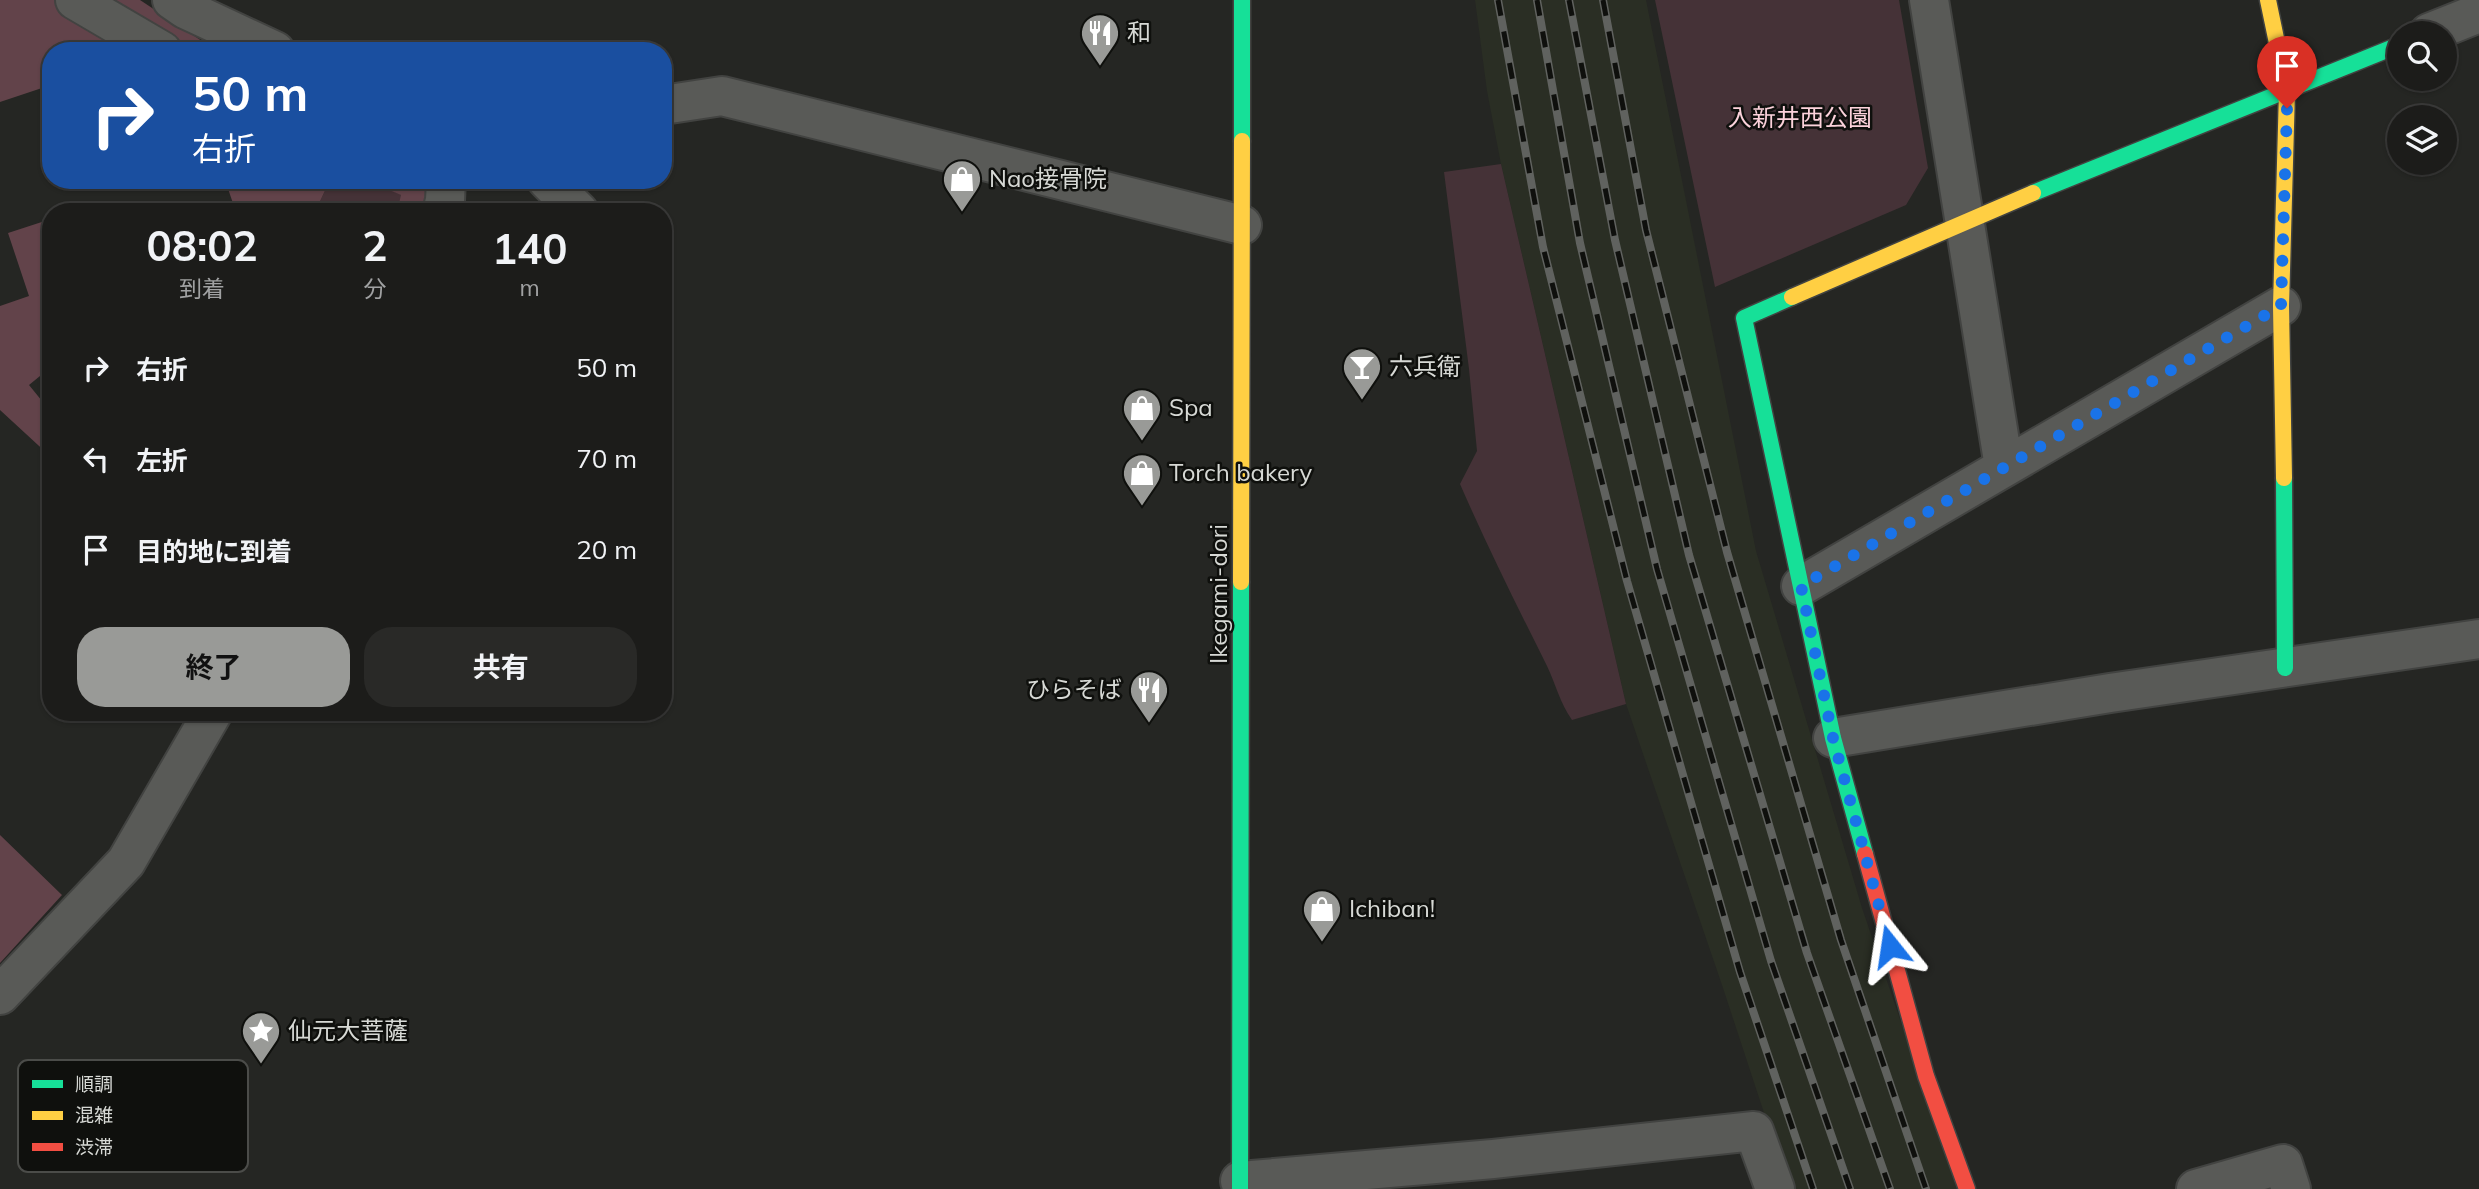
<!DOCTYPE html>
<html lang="ja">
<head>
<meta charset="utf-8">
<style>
  :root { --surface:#1c1c1a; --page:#292927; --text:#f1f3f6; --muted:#a0a1a2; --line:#3a3a39; --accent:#999a97 }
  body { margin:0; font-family:Mulish,"Noto Sans JP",sans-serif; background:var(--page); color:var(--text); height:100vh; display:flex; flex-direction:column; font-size:26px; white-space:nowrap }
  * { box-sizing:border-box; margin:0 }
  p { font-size:23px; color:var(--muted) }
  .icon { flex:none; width:38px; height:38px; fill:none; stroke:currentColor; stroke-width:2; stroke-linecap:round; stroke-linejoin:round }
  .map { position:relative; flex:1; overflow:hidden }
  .sheet { position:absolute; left:42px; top:203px; width:630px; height:518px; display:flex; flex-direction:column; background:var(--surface); border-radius:28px; box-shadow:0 2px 5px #0004,0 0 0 2px var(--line) }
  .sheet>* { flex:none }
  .top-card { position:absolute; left:42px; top:42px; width:630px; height:147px; border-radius:28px; box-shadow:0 2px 5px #0004,0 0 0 2px var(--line); background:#1a4fa0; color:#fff; overflow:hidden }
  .controls { position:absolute; left:2387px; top:21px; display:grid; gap:14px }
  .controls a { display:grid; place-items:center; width:70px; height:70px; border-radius:50%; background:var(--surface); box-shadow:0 2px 5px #0004,0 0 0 2px var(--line); font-size:35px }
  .pin { position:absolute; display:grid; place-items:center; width:60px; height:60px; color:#fff; margin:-72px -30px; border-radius:50% 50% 50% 0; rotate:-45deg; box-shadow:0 0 7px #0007 }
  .pin .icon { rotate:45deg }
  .me { position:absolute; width:77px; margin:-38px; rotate:345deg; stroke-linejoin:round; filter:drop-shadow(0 0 5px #0008) }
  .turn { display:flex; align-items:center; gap:24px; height:147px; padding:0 35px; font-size:32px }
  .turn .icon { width:91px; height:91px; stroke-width:2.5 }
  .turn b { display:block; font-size:49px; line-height:60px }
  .eta { display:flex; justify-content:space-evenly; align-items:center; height:119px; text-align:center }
  .eta b { font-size:42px; font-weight:700; line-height:49px }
  .cta { display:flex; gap:14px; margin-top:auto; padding:14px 35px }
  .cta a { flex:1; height:80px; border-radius:28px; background:var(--accent); color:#111; font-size:28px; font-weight:700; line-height:80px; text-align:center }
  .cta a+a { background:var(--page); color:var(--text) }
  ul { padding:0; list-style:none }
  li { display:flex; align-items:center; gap:21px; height:91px; padding:0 35px }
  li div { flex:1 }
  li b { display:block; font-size:26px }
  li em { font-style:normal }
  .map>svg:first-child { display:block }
  .built { fill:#2a2e24 }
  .green { fill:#453237 }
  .forest { fill:#62434a }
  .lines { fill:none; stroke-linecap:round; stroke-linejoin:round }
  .street-casing { stroke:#424341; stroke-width:42 }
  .fast-casing { stroke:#424341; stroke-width:19 }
  .slow-casing { stroke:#424341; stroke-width:19 }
  .jam-casing { stroke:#424341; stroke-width:19 }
  .street { stroke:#595a57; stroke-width:38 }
  .fast { stroke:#16e098; stroke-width:16 }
  .slow { stroke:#ffcf43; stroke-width:16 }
  .jam { stroke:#f24e42; stroke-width:16 }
  .rail-casing { stroke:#60625f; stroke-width:8 }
  .rail { stroke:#0f100d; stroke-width:5; stroke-dasharray:16; stroke-linecap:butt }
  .route { stroke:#1a73e8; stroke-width:12; stroke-dasharray:0 21.6 }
  .labels { text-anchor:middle; stroke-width:5; stroke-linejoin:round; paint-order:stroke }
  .poi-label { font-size:24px; fill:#d7d9d5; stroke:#0f100d; text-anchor:start }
  .park-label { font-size:24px; fill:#fcd2db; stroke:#0f100d }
  .street-label { font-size:24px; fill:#d7d9d5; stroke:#0f100d }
  .key { fill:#0f100d; stroke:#4b4c49; stroke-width:2 }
  .key-label { font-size:19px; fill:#d7d9d5 }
</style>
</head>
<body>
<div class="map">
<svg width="2479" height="1189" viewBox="0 0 2479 1189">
  <rect width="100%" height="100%" fill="#252623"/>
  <!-- built -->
  <path class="built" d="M1475,0H1646L1756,551L1862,908L1958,1189H1789L1723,988L1626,704L1501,164L1487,91Z"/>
  <!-- green -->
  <path class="green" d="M1655,0H1899L1928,168L1906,205L1715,287Z
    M1501,164L1626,704L1572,720C1560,703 1556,685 1547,666C1517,606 1487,546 1460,484L1477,451L1469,369L1444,172Z
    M330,180H365L402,195L397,212H315Z"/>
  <!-- forest -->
  <path class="forest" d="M0,0H140L217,51H51V85L0,102Z
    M225,180H330L315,212H236Z
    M365,180H422L435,195L430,212H397L401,195Z
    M51,219V367L29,385L51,412V457L0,410V306L29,296L8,233Z
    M0,835L62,895L0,963Z"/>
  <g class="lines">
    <!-- street casing -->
    <g class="street-casing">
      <path id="street" d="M75,0L162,51
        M172,0L185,9L275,51
        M1929,0L2004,467
        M2429,33L2479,13
        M663,105L722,96L1242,225
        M547,180L579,212
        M442,212L445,200L446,180
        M1801,586L2281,306
        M1833,738L2110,693L2479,639
        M0,995L126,862L213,712
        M1240,1181L1493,1159L1754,1131L1775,1189
        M2196,1189L2283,1164L2291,1189"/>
    </g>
    <!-- fast casing -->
    <g class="fast-casing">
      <path id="fast" d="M1242,141V0
        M2033,193L2399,45
        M1792,297L1744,318L1833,738L1865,854
        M2284,478L2285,668
        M1240,1189L1241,582"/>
    </g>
    <!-- slow casing -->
    <g class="slow-casing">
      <path id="slow" d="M2268,0L2287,91L2281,306L2284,478
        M1792,297L2033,193
        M1241,582L1242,141"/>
    </g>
    <!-- jam casing -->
    <g class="jam-casing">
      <path id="jam" d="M1865,854L1926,1076L1967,1189"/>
    </g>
    <!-- street -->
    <use href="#street" class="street"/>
    <!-- fast -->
    <use href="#fast" class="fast"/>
    <!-- slow -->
    <use href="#slow" class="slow"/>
    <!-- jam -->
    <use href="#jam" class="jam"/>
    <!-- rail casing -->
    <g class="rail-casing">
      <path id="rail" d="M1498,0L1543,247L1627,581L1740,972L1813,1189
        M1537,0L1580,243L1657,569L1771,961L1850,1189
        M1569,0L1615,240L1689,555L1807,953L1890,1189
        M1603,0L1646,230L1727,552L1841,940L1926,1189"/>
    </g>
    <!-- rail -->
    <use href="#rail" class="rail"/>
  </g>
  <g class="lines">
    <!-- route -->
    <path class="route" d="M1890,946L1833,738L1801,586L2281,306L2287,108"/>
  </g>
  <!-- icons -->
  <defs>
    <g id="restaurant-pin" transform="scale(2.0125)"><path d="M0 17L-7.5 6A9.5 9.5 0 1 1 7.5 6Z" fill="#999a97" stroke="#0f100d"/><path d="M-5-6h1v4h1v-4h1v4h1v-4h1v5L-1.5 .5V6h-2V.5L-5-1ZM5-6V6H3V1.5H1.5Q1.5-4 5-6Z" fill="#fff"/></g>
    <g id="shop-pin" transform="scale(2.0125)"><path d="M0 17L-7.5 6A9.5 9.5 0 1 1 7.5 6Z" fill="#999a97" stroke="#0f100d"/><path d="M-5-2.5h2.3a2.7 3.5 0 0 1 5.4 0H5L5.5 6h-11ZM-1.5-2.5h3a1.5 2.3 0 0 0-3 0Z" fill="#fff"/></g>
    <g id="bar-pin" transform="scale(2.0125)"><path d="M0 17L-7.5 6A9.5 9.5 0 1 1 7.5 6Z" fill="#999a97" stroke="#0f100d"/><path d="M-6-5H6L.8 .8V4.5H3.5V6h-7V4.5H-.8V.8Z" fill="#fff"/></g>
    <g id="sight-pin" transform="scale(2.0125)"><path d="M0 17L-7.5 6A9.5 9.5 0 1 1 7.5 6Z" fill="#999a97" stroke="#0f100d"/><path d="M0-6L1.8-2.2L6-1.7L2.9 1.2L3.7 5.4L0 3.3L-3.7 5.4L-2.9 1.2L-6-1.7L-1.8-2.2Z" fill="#fff"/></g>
  </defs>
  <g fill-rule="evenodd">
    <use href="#restaurant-pin" x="1100" y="33"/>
    <use href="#shop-pin" x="962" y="179"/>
    <use href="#bar-pin" x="1362" y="367"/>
    <use href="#shop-pin" x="1142" y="408"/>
    <use href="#shop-pin" x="1142" y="473"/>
    <use href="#restaurant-pin" x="1149" y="690"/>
    <use href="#shop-pin" x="1322" y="909"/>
    <use href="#sight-pin" x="261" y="1031"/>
  </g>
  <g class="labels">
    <!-- poi labels -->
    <g class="poi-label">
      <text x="1127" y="41">和</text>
      <text x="989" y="187">Nao接骨院</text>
      <text x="1389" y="375">六兵衛</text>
      <text x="1169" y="416">Spa</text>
      <text x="1169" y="481">Torch bakery</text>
      <text x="1122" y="698" text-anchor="end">ひらそば</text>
      <text x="1349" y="917">Ichiban!</text>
      <text x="288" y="1039">仙元大菩薩</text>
    </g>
    <!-- park labels -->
    <g class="park-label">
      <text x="1800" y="126">入新井西公園</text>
    </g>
    <!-- street labels -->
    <g class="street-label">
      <text transform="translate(1219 594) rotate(-90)" y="8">Ikegami-dori</text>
    </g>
  </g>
  <!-- legend -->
  <rect x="18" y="1060" width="230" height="112" rx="10" class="key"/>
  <rect x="32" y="1080" width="31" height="8" fill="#16e098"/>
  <rect x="32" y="1111" width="31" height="9" fill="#ffcf43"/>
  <rect x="32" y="1143" width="31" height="8" fill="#f24e42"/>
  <g class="key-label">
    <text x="75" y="1091">順調</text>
    <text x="75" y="1122">混雑</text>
    <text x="75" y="1154">渋滞</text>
  </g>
</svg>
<div class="controls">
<a><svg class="icon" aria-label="search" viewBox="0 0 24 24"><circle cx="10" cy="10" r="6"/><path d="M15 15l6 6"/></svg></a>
<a><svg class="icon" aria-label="layers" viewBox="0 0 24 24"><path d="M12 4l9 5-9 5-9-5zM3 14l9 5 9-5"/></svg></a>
</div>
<div class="pin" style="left:2287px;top:108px;background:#d93025"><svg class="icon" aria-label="arrive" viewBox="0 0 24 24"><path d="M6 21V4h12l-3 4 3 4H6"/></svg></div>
<svg class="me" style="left:1890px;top:946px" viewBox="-20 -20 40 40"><path d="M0-17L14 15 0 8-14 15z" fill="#1a73e8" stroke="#fff" stroke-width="4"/></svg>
<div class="top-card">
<div class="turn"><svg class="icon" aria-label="right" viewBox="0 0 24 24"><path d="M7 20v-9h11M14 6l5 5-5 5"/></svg><div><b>50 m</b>右折</div></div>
</div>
<section class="sheet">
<div class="eta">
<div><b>08:02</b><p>到着</p></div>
<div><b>2</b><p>分</p></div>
<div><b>140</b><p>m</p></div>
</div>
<ul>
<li><svg class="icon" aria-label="right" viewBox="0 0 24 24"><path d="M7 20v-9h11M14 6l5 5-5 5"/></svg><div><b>右折</b></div><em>50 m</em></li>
<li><svg class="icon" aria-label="left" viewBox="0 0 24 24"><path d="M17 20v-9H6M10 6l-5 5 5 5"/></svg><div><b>左折</b></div><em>70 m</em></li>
<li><svg class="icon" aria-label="arrive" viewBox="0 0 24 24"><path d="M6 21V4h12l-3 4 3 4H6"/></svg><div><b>目的地に到着</b></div><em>20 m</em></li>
</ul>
<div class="cta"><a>終了</a><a>共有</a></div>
</section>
</div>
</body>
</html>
